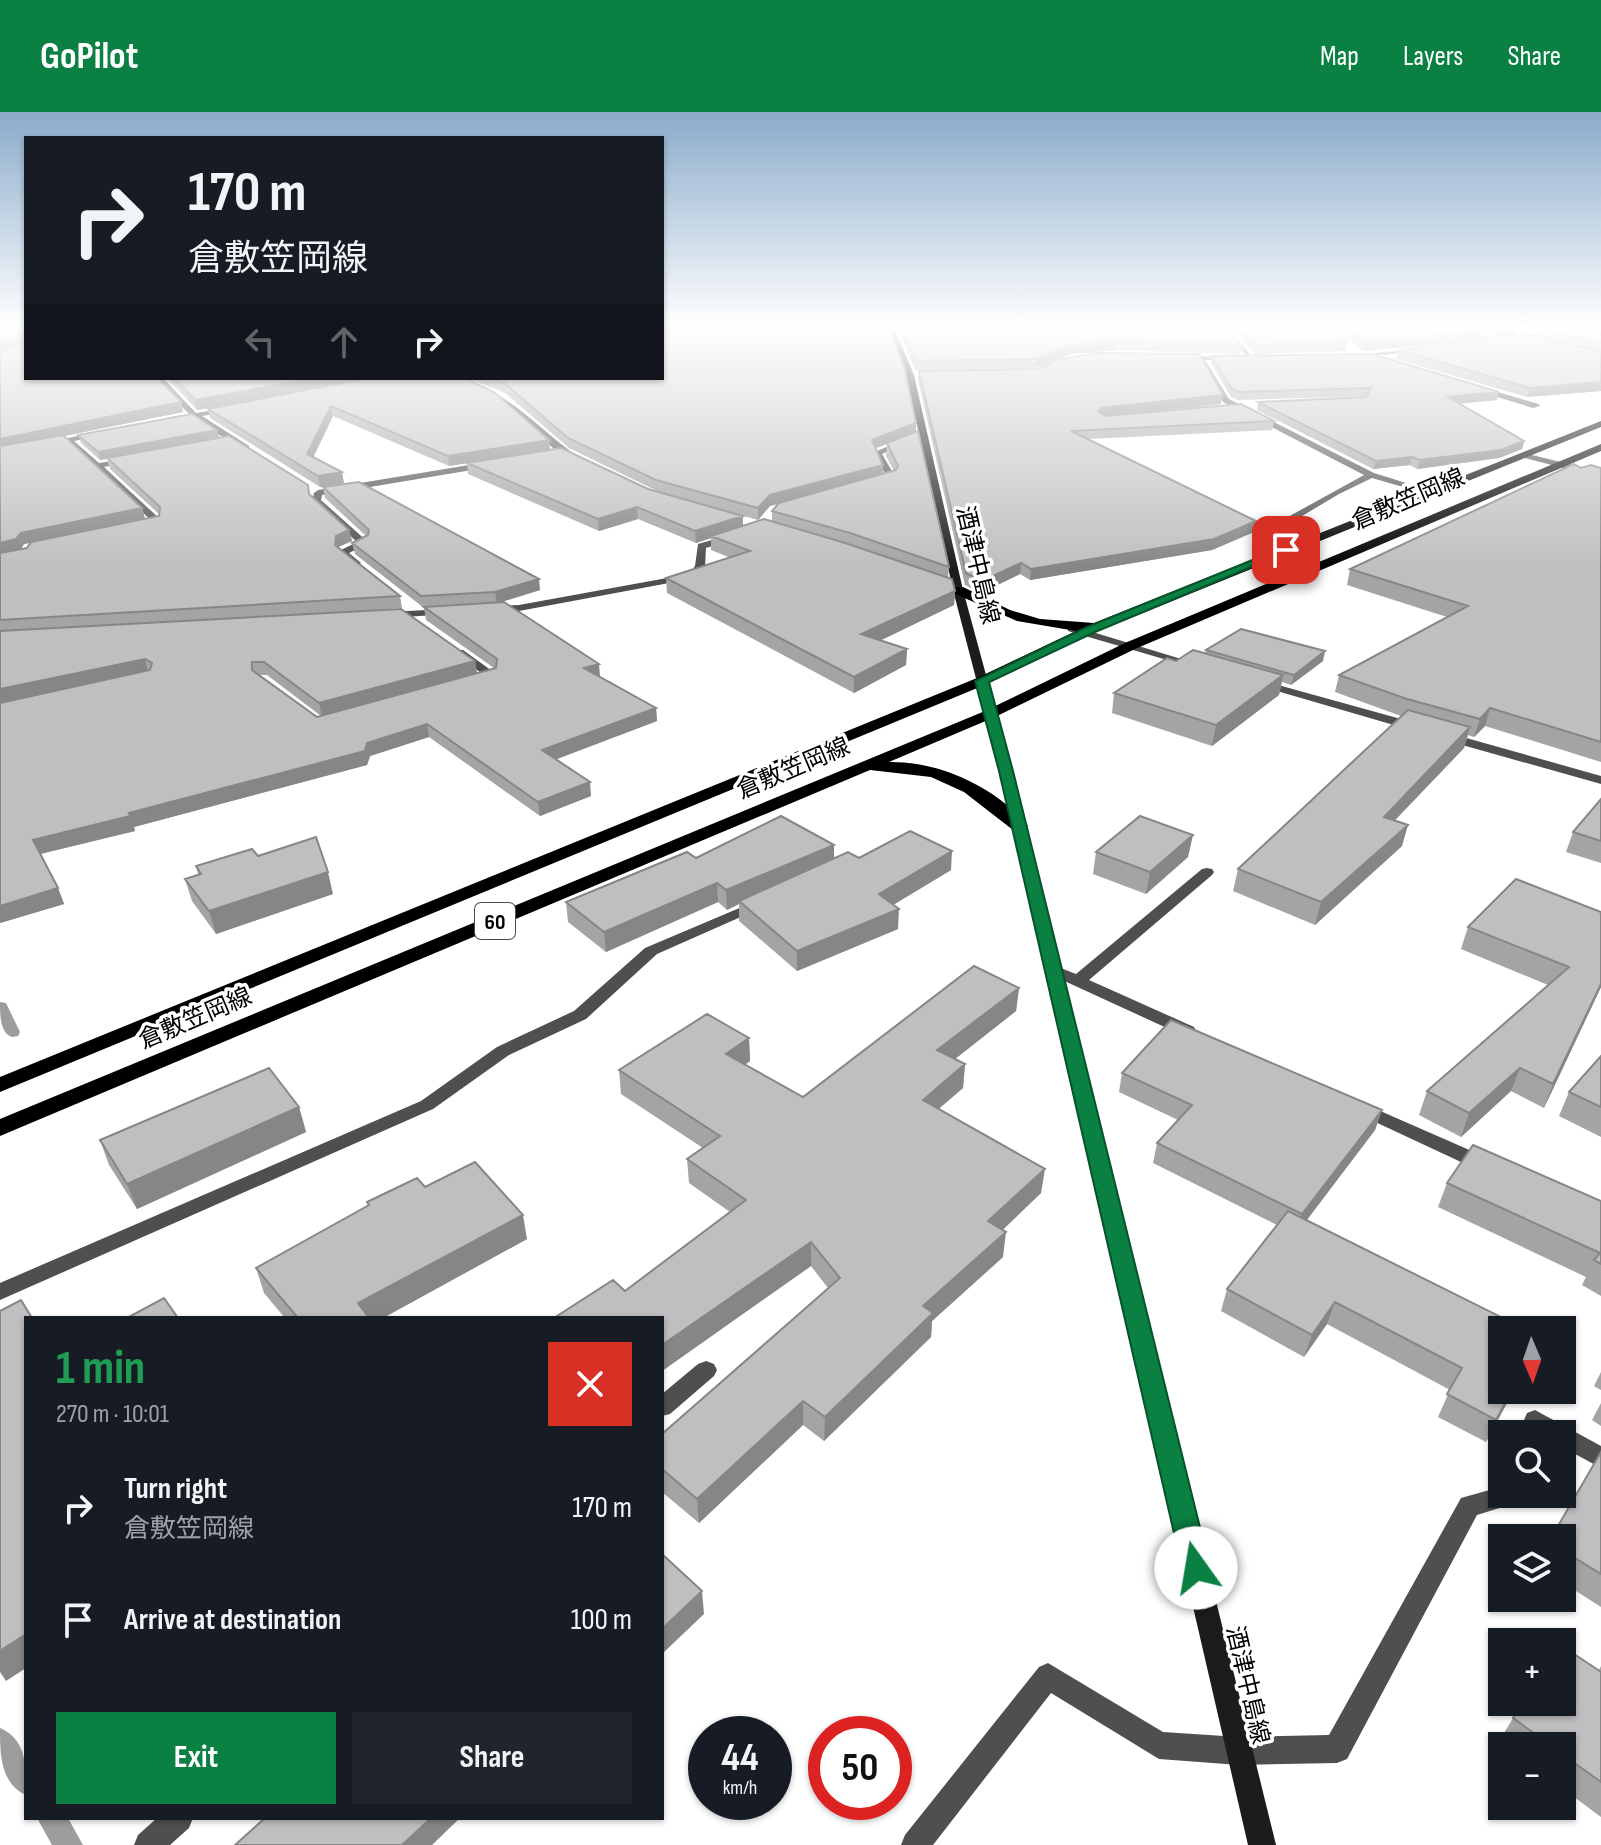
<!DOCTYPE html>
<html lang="en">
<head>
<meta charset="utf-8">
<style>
  :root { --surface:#171b24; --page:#20242c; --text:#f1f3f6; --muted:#9ea1a6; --accent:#0b8043 }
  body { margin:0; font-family:"Sofia Sans Condensed","Noto Sans JP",sans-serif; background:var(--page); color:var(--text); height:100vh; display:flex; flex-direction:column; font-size:30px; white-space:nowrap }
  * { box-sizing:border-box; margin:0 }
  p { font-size:26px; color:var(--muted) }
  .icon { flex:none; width:44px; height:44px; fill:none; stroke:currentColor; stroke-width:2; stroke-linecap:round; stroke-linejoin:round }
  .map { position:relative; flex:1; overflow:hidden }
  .side { position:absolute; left:24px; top:1204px; width:640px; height:504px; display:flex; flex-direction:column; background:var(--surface); border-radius:0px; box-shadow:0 2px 6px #0004 }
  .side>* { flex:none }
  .banner { position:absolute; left:24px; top:24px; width:640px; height:244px; border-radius:0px; box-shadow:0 2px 6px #0004; background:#171b24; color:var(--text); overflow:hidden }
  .needle { width:52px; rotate:178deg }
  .fabs { position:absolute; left:1488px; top:1204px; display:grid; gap:16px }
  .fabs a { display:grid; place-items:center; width:88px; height:88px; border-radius:0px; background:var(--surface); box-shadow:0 2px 6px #0004; font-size:40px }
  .speed { position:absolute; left:688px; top:1604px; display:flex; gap:16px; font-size:40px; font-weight:700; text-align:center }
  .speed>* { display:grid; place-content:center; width:104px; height:104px; border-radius:50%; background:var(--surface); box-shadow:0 2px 6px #0004; line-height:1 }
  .speed small { font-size:20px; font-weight:400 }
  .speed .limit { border:12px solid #d22; background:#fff; color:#111 }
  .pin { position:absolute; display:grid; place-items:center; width:68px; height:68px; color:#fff; margin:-34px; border-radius:16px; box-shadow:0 4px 12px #0006 }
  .me { position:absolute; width:88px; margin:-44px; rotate:347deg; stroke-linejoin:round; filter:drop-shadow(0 0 6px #0008) }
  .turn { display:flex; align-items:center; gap:28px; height:168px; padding:0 32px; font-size:36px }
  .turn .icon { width:104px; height:104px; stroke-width:2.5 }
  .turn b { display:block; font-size:56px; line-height:68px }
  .lanes { display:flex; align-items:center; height:76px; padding:0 32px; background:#0003; justify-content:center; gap:40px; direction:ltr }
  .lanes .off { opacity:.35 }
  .round { display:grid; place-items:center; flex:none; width:84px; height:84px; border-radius:0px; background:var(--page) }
  .head { display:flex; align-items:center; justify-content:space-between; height:136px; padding:0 32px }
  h1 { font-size:48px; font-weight:700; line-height:60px; color:#1e9e55 }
  .cta { display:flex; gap:16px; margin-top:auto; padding:16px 32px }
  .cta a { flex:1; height:92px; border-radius:0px; background:var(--accent); color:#fff; font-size:32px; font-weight:700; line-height:92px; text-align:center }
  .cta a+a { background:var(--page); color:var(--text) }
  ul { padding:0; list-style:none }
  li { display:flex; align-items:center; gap:24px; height:112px; padding:0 32px }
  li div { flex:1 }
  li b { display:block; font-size:30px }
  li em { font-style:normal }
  header { display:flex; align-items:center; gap:48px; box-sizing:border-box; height:112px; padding:0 40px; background:var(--accent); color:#fff }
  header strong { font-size:38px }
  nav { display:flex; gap:44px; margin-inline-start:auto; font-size:28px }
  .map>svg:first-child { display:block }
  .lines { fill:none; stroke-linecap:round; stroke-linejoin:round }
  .stream { fill:#9d9d9d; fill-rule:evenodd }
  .street { fill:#4f4f4f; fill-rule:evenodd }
  .secondary { fill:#1c1c1c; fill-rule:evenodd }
  .primary { fill:#000; fill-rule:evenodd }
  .wall { fill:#a4a4a4; fill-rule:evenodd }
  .shaded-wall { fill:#868686 }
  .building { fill:#bfbfbf; stroke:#868686; stroke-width:2 }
  .route { fill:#0b8043; stroke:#07532c; stroke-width:2 }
  .labels { text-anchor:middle; stroke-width:7; stroke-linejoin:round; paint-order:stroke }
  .shield { fill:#fff; stroke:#4c4c4c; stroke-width:2 }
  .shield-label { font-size:22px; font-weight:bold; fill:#000 }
  .street-label { font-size:24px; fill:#000; stroke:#fff }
</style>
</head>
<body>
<header>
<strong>GoPilot</strong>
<nav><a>Map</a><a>Layers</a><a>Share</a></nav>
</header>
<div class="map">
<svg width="1601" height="1733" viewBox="0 0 1601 1733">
  <rect width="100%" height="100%" fill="#fff"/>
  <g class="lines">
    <!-- stream -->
    <path class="stream" d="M0,890L6,891L20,920L18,924L12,925C0,921 0,903 0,890Z
      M0,1616C28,1628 26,1657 26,1683C0,1671 0,1642 0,1616Z
      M37,1706H68L83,1733H52Z"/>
    <!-- street -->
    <path class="street" d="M1218,213H1225L1253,246H1249Z
      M1446,213H1455L1498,230L1493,231Z
      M1566,213H1578L1511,230L1508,228Z
      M1418,237L1416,240L1356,245L1353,243Z
      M1178,244L1235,245L1233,248H1205L1229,287L1374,361L1435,380L1431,383L1372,366L1339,382L1287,413L1315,426V430H1309L1277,415V411L1364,363L1223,290L1198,247H1180Z
      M155,266H163L196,301L233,295V299L202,304L249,334V338H243L193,306L171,309V305L189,302Z
      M450,266C496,266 543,322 580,346L576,349L561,343L497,287Z
      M1477,274L1539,292L1540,294L1533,296L1474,278Z
      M101,319L104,323L74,329L99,351L130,346V350L104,355L161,408V412H155L67,330L49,333L45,331Z
      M902,328L909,330L882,342L896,366L876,372V368L887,365L873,341Z
      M1524,341L1601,360V366L1521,345V341Z
      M487,350L490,351V355L322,383L321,388L369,431L349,441L361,451L356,454L337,440L357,430L312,389L314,381L318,378Z
      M729,423L734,426L732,428L706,436L705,455L696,466L519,499L493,500L488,497L493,494L519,493L689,462L695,454L698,432Z
      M446,497L450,498V502L389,506L384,503L389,500Z
      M1068,515H1076L1201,553L1191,555L1068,519Z
      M455,538H463L499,564L486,569H478V565L484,563L455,542Z
      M1260,568L1419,612L1421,615L1419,618H1411L1256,573V569Z
      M1445,620L1601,664V672L1441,627V621Z
      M1207,756L1212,757L1214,760L1212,763L1089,868L1194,915L1196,919L1194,923H1182L1047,861L1045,858L1053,853L1076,862L1202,757Z
      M756,789L761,790L763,793L761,796L657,842L586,907L509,943L433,997L0,1188V1171L421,989L497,935L574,899L645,836Z
      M1362,991L1490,1047L1492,1052L1490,1057H1476L1356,1001L1353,997L1356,993Z
      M706,1249L714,1252L717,1258L714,1264L670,1302L662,1304V1282L698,1252Z
      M1535,1298L1601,1334V1356L1562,1335V1322H1518L1527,1301Z
      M1502,1372V1382H1515L1509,1393L1477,1403L1347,1647L1337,1651L1239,1653L1159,1647L1051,1581L933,1733H901L905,1723L1039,1555L1048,1551L1163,1620L1239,1625L1329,1623L1461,1386L1493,1377Z
      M157,1706H193L189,1716L170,1733H134L138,1723Z"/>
    <!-- secondary -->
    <path class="secondary" d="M887,213H893L914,263L963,478L1012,659L1276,1733H1248L1000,659L953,478L906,263Z"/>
    <!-- primary -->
    <path class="primary" d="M1601,309V315L1096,520L987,572L0,980V965L977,566L1076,519L1017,509L953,481V475H963L1010,498L1040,507L1094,511Z
      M1601,332V339L1135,537L995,605L889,650C939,649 996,675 1028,714L1025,718H1013L964,680L931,665L870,658L0,1024V1007L985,599L1125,531Z"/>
  </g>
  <!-- wall -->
  <path class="wall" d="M0,213L181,290L183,300L64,324L142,396L145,407L159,404V402L110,357L107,346L310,383L349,418L352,429L338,435L400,484L402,496L376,498L475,549L477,561L494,556L426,508L424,496L355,442L352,431L366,424L325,386L323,375L540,478L499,491L600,565L656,596L657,609L556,647L591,684L540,704L429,625L370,644L367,653L134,715L135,719L41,742L58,776L64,792L0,811ZM31,431L27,436L21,437L24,432ZM258,563H267L321,604L317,605Z
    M896,213H1223L1242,233L1240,242L1115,238L1072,242L1034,256L915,258Z
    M1229,213H1329L1348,230L1346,239L1255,242Z
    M1334,213H1462L1479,220L1476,228L1363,239Z
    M1464,213H1601V279L1527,285L1396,247L1398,238L1538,226L1540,218L1549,216L1537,218L1519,214L1516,222L1495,226Z
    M1212,244L1497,288L1459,291L1524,329L1522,337L1499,346L1417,357L1410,353L1373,357L1257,298L1258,290L1366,285L1367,284L1238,288L1231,285L1211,251Z
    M1037,257L1221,292L1150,300L1274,309L1272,318L1089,327L1254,420L1212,438L1030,468L1020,462L981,481L965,473L918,268L919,259Z
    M167,266H464L549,328L550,338L743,414L772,410V399L777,392L770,394L758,408L657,379L569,336L505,281L468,266H662L916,320L949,455L948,466L955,479L954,493L880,528L907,537L906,553L854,581L667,481L666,466L731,446L711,438V426L696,431L638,407L599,419L468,362L467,351L449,354L333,304L313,345L344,371L320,375L210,306L208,297L343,271L197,298ZM887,332L886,344L894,359L883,362V353L876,336Z
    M217,318L219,325L100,348L81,331L78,323Z
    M1581,356H1601V650L1485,614L1474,625L1468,623L1464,636L1395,708L1402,734L1315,813L1233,779L1238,757L1401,604L1335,580L1339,563L1447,505L1347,473L1350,457Z
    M1206,538L1323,549L1291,573L1282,570L1279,583L1212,634L1112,601L1114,581L1176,549L1205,541Z
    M1601,687V751L1566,740L1573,720Z
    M1096,740L1188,745L1146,782L1093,762Z
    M258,744L333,782L216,822L192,789L185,767L198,762L196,754Z
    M696,746H859L951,758L893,793L898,817L797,859L739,809V792L727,798L718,790L606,840L568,810L566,790Z
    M1516,767L1601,875L1544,996L1511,979L1461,1025L1419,1003L1427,979L1548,873L1461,837L1468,815Z
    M1019,876L1016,899L955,947L965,952L963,976L939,997L1041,1081L1002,1118L1003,1145L932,1209L931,1225L824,1329L803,1313L699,1411L662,1380V1322L828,1176L811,1154L662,1259V1206L625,1179L730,1100L689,1071L687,1047L703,1036L621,982L619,958L749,926L750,949L745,953L803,985Z
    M1601,944V1025L1559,1004L1569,980Z
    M1122,961L1382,998L1375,1018L1307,1108L1514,1278L1486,1330L1438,1305L1450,1278L1327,1212L1304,1245L1221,1199L1227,1177L1277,1113L1153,1051L1157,1031L1178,1008L1119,980Z
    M299,995L306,1020L137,1097L109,1053L100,1028Z
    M1447,1071L1601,1089V1184L1582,1173L1586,1165L1438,1095Z
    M425,1075L527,1127L383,1206H285L264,1181L256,1156L368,1094L367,1090Z
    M1601,1260V1278L1594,1274Z
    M1601,1291V1314L1592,1308Z
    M1601,1340V1495L1562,1470V1426Z
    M1601,1554V1705L1562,1676V1634H1505L1499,1629L1523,1590L1599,1558Z"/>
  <!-- shaded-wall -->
  <path class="shaded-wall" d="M662,213H686L662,218Z
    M1519,213L1516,222L1495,226L1497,217Z
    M1538,213H1565L1537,218Z
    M1479,220L1476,228L1363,239L1365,230Z
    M25,222L26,231L0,240V230Z
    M1116,229L1115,238L1072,242L1034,256L1035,247L1073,233Z
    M317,266H369L197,298L195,288Z
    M1601,270V279L1527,285L1530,276Z
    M1499,280L1497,288L1446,293L1448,285Z
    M1223,283L1221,292L1100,305L1098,299L1101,296Z
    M181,290L183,300L0,337V327Z
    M331,294L333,304L310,352L307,342Z
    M916,311V321L871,338L872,328Z
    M217,318L219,325L100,348L98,340Z
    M549,328L550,338L449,354L448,344Z
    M1524,329L1522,337L1499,346L1417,357L1420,348Z
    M1412,345L1410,353L1373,357L1376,349Z
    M883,353V363L770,394L758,408V396L770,383Z
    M342,360L344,371L320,375L318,364Z
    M637,395L638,407L599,419L598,407Z
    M142,396L145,407L24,432L20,438L0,444V431L21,421Z
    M743,404V416L711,424V426L696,431L695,419Z
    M1256,409L1254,420L1212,438L1030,468L1031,457Z
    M349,418L352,429L338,435L335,433L336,424Z
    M1021,451L1020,462L981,481L982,469Z
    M539,467L540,478L497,491L495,480Z
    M955,479L954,493L861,538V522Z
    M907,537L906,553L854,581V565Z
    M1325,539L1323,549L1291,573L1294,563Z
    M145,547L148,560L0,592V577Z
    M475,549L477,562L322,605L319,591Z
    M599,552L600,565L584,556Z
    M1283,563L1279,583L1212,634L1216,613Z
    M656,596L657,609L544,652L542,638Z
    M1490,596L1485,614L1474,625L1480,607Z
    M427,612L429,625L370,644L367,653L134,715L135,719L39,742L33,728L367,631Z
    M1470,615L1464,636L1378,726L1384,705Z
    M590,670L591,684L540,704L538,690Z
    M1408,713L1402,734L1315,813L1321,790Z
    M1193,723L1188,745L1146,782L1150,760Z
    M834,733V752L739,789V792L727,798L726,778Z
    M952,739L951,758L878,802L879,782Z
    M328,760L333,782L216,822L209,799Z
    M717,771L718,790L606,840L604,820Z
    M58,776L64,792L0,811V794Z
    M899,797L898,817L797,859V839Z
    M1601,872V875L1544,996L1553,972Z
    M1019,876L1016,899L936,962L937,938Z
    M749,926L750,949L727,965L726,942Z
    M965,952L963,976L921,1011L923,988Z
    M1520,956L1511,979L1461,1025L1469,1001Z
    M299,995L306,1020L137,1097L127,1072Z
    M1382,998L1375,1018L1296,1122L1302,1102Z
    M1045,1057L1041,1081L986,1134L988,1109Z
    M523,1103L527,1127L383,1206H362L358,1191Z
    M1006,1120L1003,1145L932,1209L931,1225L824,1329L825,1305L923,1194Z
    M811,1130V1154L662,1259V1233Z
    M1335,1190L1327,1212L1304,1245L1312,1223Z
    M1512,1278H1514L1486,1330L1496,1308Z
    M803,1289V1313L699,1411L697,1387Z
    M702,1479L704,1502L662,1542V1517Z
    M26,1522V1556L6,1569L0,1560V1539Z
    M431,1706H460L432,1733H402Z"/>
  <!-- building -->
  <path class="building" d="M0,213H26V266H157L181,290L0,327V239L24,231L25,222L0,230Z
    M690,213H887L904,255L916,311L872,328L883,353L770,383L758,396L656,368L568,326L504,271L490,266H662V218Z
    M900,213H1223L1242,233L1116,229L1073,233L1035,247L916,249Z
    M1238,213H1329L1348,230L1257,233Z
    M1345,213H1462L1479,220L1365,230Z
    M1487,213H1519L1497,217Z
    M1560,213H1601V231L1540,218Z
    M1522,223L1601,239V270L1530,276L1398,238Z
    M1095,241L1199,242L1223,283L1101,296L1098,299L1105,304L1241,292L1274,309L1071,319L1256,409L1214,427L1031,457L1021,451L982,469L966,461L919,259L1037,257L1058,248Z
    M1372,242L1499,280L1448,285L1524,329L1501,338L1420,348L1412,345L1376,349L1258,290L1366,285L1371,276L1239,280L1232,277L1212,244Z
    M174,266H317L195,288Z
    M368,266H464L494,280L549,328L448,344L331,294L307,342L342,360L318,364L208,297Z
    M192,302L217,318L98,340L78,323Z
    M918,319L949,455L850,421L772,399L779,391L896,358L898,354L887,331Z
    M63,323L142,396L21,421L16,427L0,431V334Z
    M229,324L308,373L309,382L349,418L336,424L335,433L400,484L0,508V441L27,436L31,430L159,404L160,395L107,346Z
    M561,336L648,377L743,404L695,419L637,395L598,407L467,351Z
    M1574,352L1581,356L1591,353L1601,356V630L1490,596L1480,607L1407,587L1339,563L1468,494L1350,457Z
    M359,370L539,467L495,480L421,484L352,431L368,423L369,418L323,375Z
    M764,407L842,430L952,467L955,479L861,522L907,537L854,565L666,466L750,439L711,424Z
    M504,490L599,552L584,556L656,596L542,638L590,670L538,690L427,612L367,631L365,639L129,701L130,704L33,728L58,776L0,794V591L150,558L152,551L145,547L0,577V519L401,497L475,549L319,591L264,550H252V558L317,605L496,556L497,547L424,495Z
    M1241,517L1325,539L1294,563L1206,538Z
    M1193,538L1283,563L1216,613L1114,581L1167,546L1176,549Z
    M1408,598L1470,615L1384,705L1408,713L1321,790L1238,757Z
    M1601,687V729L1573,720Z
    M781,704L834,733L726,778L717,771L604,820L566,790L687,740L696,746Z
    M1140,704L1193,723L1150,760L1096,740Z
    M910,719L952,739L879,782L899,797L797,839L739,789L848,740L859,746Z
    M316,725L328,760L209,799L185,767L201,762L196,754L252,737L258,744Z
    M1516,767L1601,800V872L1553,972L1520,956L1469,1001L1427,979L1569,855L1468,815Z
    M974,854L1019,876L937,938L965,952L923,988L1045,1057L988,1109L1006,1120L923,1194L933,1201L825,1305L803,1289L697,1387L662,1357V1322L840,1166L811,1130L662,1233V1206H554L613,1168L625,1179L746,1088L687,1047L720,1024L619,958L707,902L749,926L726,942L803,985Z
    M1171,908L1382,998L1302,1102L1157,1031L1192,993L1122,961Z
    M1601,944V995L1569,980Z
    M269,956L299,995L127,1072L100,1028Z
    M1473,1033L1601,1089V1152L1594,1148L1600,1141L1447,1071Z
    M475,1050L523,1103L358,1191L369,1206H298L256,1156L369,1093L367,1090L417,1066L425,1075Z
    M1288,1099L1527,1218H1502V1278H1512L1496,1308L1447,1282L1462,1256L1335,1190L1312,1223L1227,1177Z
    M164,1186L178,1206H127Z
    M21,1188L32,1206H26V1522L0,1539V1199Z
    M1601,1340V1462L1562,1438V1426H1551Z
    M662,1442L702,1479L662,1517Z
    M1562,1534L1601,1560V1670L1562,1642V1634H1551L1513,1606L1523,1590H1562Z
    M265,1706H431L402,1733H235Z"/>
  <!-- sky -->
  <linearGradient id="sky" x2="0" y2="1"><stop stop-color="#8aabca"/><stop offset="0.47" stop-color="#fff"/><stop offset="1" stop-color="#fff" stop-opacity="0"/></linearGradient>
  <rect width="1601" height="456" fill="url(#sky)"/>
  <!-- route -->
  <path class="route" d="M1282,436L1292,438L1095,520L989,570L1013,659L1210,1456L1206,1466L1196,1469L1186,1466L1182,1456L999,659L975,569L1087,515Z"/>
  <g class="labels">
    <!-- shield labels -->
    <rect class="shield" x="475" y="791" width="40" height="36" rx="6"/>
    <g class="shield-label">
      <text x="495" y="817">60</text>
    </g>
    <!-- street labels -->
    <g class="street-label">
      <text transform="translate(1408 387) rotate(-23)" y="8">倉敷笠岡線</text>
      <text transform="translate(978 453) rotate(77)" y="8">酒津中島線</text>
      <text transform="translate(793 656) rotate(-23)" y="8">倉敷笠岡線</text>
      <text transform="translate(195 906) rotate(-23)" y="8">倉敷笠岡線</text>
      <text transform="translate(1248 1573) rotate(77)" y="8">酒津中島線</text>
    </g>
  </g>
</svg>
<div class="fabs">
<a><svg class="needle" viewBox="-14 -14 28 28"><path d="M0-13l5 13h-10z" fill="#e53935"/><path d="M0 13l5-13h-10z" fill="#9ea1a6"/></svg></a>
<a><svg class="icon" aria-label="search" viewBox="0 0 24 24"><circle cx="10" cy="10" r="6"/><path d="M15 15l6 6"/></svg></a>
<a><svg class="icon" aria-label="layers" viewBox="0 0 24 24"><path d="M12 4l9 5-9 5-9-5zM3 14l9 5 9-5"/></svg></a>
<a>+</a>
<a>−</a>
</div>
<div class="speed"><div>44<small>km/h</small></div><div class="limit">50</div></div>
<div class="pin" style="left:1286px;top:438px;background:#d93025"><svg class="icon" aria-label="arrive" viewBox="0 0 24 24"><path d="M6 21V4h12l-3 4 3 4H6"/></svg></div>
<svg class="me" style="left:1196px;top:1456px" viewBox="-20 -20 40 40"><circle r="19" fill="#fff"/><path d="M0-13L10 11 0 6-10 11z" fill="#0b8043"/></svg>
<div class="banner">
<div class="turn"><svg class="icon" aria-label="right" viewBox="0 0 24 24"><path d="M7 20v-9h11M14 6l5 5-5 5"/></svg><div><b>170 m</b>倉敷笠岡線</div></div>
<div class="lanes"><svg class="icon off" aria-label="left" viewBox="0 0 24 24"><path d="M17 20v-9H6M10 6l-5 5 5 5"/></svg><svg class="icon off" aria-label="ahead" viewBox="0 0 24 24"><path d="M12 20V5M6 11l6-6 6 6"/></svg><svg class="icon" aria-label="right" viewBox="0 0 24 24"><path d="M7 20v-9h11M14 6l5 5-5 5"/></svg></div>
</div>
<section class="side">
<div class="head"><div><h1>1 min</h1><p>270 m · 10:01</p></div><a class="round" style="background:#d93025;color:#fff"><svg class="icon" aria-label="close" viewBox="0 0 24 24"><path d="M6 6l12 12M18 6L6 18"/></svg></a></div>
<ul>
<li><svg class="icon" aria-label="right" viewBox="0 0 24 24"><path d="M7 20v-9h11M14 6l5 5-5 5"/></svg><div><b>Turn right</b><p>倉敷笠岡線</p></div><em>170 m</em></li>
<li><svg class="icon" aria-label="arrive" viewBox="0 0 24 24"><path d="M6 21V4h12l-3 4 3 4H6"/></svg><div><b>Arrive at destination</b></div><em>100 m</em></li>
</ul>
<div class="cta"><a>Exit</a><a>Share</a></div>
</section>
</div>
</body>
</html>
